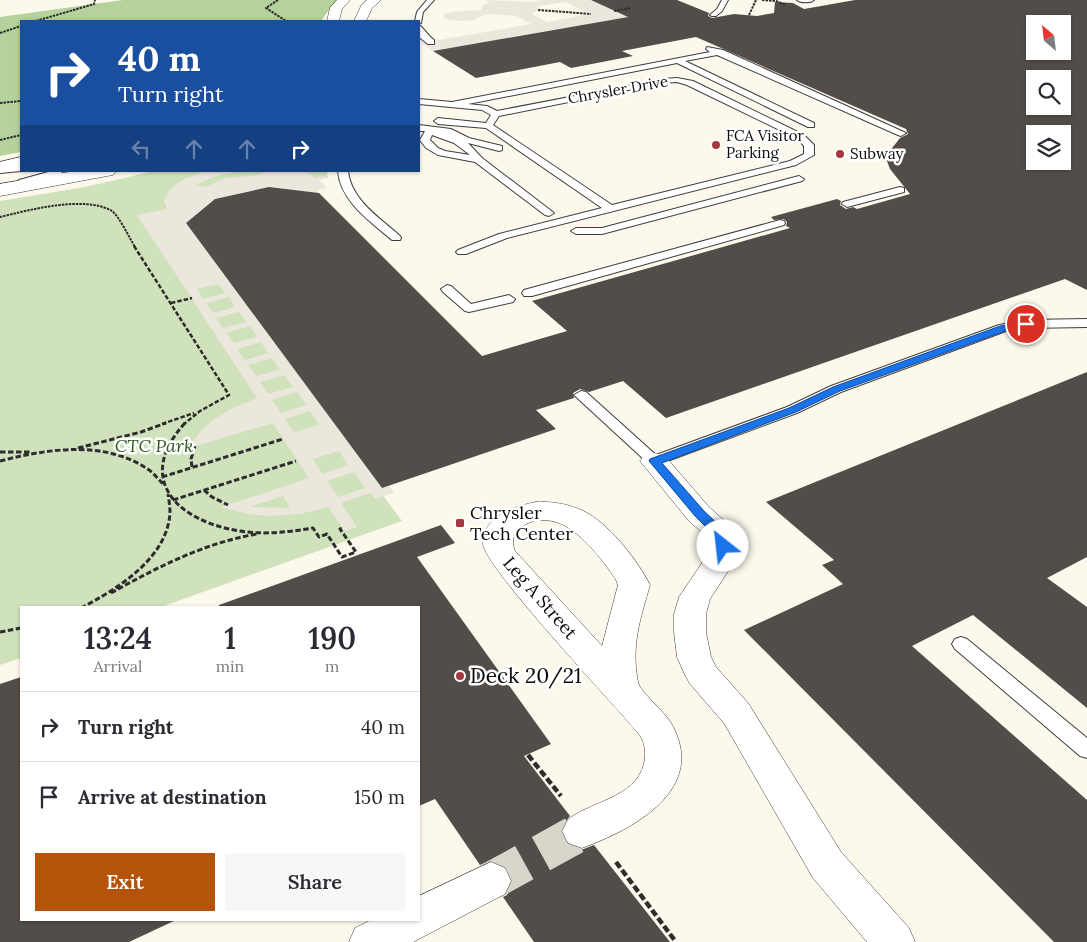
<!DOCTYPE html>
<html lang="en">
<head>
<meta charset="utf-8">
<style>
  :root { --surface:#fff; --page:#f7f7f7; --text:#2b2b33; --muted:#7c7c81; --line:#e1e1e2; --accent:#b45309 }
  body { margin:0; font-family:Lora,serif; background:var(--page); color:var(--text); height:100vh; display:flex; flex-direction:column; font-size:19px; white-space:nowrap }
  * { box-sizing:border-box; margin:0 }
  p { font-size:16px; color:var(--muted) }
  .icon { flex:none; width:28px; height:28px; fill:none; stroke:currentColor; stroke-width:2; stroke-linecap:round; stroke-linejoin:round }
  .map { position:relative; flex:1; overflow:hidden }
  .drawer { position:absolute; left:20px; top:606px; width:400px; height:315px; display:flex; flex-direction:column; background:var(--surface); border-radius:0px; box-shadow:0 1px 4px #0004 }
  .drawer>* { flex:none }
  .hud { position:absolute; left:20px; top:20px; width:400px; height:152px; border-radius:0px; box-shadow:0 1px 4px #0004; background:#1a4fa0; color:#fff; overflow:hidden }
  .needle { width:32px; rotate:332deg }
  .fabs { position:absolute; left:1026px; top:15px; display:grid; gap:10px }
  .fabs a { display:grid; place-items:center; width:45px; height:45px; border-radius:0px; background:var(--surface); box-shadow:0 1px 4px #0004; font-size:25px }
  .pin { position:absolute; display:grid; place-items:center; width:42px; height:42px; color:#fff; margin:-21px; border:2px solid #fff; border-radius:50%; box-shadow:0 1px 5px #0007 }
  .me { position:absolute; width:55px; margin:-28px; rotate:331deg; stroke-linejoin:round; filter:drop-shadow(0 0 4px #0008) }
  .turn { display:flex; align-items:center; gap:18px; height:105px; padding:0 15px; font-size:22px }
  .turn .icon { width:65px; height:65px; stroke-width:2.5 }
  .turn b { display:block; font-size:35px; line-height:42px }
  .lanes { display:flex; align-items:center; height:48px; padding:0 15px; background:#0003; justify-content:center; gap:25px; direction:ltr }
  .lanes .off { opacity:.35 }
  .eta { display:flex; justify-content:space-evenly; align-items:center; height:85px; text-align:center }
  .eta b { font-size:30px; font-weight:600; line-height:35px }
  .action { display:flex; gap:10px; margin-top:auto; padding:10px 15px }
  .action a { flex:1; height:58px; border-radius:0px; background:var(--accent); color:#fff; font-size:20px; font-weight:600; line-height:58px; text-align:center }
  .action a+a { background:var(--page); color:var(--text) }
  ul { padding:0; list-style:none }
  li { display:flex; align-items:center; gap:15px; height:70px; padding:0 15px; border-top:1px solid var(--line) }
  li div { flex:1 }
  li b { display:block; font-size:19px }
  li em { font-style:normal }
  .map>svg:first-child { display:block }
  .green { fill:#d0e2bb }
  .forest { fill:#b5d19c }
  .plaza { fill:#ebe7dd; fill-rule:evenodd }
  .building { fill:#524d49; fill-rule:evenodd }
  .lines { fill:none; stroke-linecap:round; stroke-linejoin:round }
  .street-tunnel { stroke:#d8d5ca; stroke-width:38; stroke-dasharray:38 19; stroke-linecap:butt }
  .lane-casing { stroke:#3e3e3e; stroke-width:2 }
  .street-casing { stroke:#3e3e3e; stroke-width:1 }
  .path-far3 { stroke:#2d2d2d; stroke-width:2; stroke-dasharray:2.5 1; stroke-linecap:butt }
  .path-far2 { stroke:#2d2d2d; stroke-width:2.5; stroke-dasharray:4.5 2; stroke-linecap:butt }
  .path-far1 { stroke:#2d2d2d; stroke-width:3; stroke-dasharray:5.5 2.5; stroke-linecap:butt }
  .path { stroke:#2d2d2d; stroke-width:4.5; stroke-dasharray:7 3; stroke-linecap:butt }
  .lane { fill:#fff; fill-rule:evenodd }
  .street { fill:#fff; fill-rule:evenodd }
  .route { fill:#1a73e8; stroke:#114b97 }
  .poi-dot { fill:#a8363f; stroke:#fff; stroke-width:2 }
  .labels { text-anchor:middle; stroke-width:5; stroke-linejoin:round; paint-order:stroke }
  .far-street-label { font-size:15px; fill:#0b0b0b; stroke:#fff }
  .far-poi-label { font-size:15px; fill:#0b0b0b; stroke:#fff; text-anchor:start }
  .park-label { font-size:18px; font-style:italic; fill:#315a25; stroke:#fff }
  .poi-label { font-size:18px; fill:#0b0b0b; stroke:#fff; text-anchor:start }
  .street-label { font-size:18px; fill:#0b0b0b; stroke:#fff }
  .near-poi-label { font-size:21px; fill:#0b0b0b; stroke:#fff; text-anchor:start }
</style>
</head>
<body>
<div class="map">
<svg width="1087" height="942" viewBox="0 0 1087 942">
  <rect width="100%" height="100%" fill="#fcf9ec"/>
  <!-- green -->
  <path class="green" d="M154,171H327L328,178L314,181L322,188L271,185L210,197L180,223L402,521L161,607L21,608V658L0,665V201L85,187Z"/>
  <!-- forest -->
  <path class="forest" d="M123,0H336L321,21H21V152L0,156V17Z"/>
  <!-- plaza -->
  <path class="plaza" d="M485,0L531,2L543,0H591L644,14L433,51L421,43L531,24L516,16L490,14L481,16L474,20L460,21L449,20L443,17L444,14L452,12L481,10L482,6L489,2ZM565,2L590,14L547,22L532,14L538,10L539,6Z
    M204,171H240L213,177L195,185L205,187L226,178L259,175L264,171H305L315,178L325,176L328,178L319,180L327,188L317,190L319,193L269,187L215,199L186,223L382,488L389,486L394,493L375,499L370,493L341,503L357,527L345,531L328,507L300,514L269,516L248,514L221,507L309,478L273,423L189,448L201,431L213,420L233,408L257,398L137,215L167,209L164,201L170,189L181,181ZM219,284L225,293L203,299L197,289ZM229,297L235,307L213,313L206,303ZM239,312L246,322L223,328L216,318ZM250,326L257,337L234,343L226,333ZM261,342L268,353L245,360L237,349ZM272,358L280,370L256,376L248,365ZM284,375L293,387L268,394L260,382ZM297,392L306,405L281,413L272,400ZM310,411L319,425L294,432L285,419ZM339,451L348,465L322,474L313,459ZM354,472L365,488L338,497L327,481ZM283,496L290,508L252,507V506Z"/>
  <!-- building -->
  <path class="building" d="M591,0H677L709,13L708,16L712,18L734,14L757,16L774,13L775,2L793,3L804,9L855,0H1087V290L1065,279L666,418L623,381L589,392L580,389L573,393L574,398L536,410L556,429L382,488L186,223L215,199L269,187L319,193L482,356L567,331L532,301L790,228L786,226L787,222L784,219L774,220L771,217L837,199L841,201L840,205L846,209L853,207L857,209L910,194L890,169L887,161L889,152L900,138L908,134L906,129L696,37L622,51L633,56L571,68L560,62L476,78L433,51L628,17ZM1035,24H1062V51H1035ZM1035,79H1062V106H1035ZM1035,134H1062V161H1035Z
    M1087,372V557L1047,578L1087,607V708L973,615L912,646L1087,800V942H1054L744,630L843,584L822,565L834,560L766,502Z
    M441,525L455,543L417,557L551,744L524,756L570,816L560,830L566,844L581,850L594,845L670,942H534L503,897L507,895L513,882L507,867L492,860L480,865L435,799L419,806V608H219V605Z
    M21,677V920H176L129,942H0V684Z"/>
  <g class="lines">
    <!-- street-tunnel -->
    <path class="street-tunnel" d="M491,881L582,831"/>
    <!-- lane casing -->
    <g class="lane-casing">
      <path id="lane" d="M427,0H434L423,12L421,23L415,21L417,12Z
        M722,0H728L722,11L716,16H712L710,15L717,9Z
        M797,0H814C811,3 800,3 797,0Z
        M419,25C422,26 428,36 434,40V44H428L419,37Z
        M707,47L723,50L906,133L901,136L898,135L717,55L685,61L814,123V127H808L677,63L468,104L487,106L497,111L663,79L677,78L693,81L804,135L814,145V155L796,165L507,238L466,254H458L456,252L458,250L499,234L602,208L486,128L438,124L434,121L438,118L486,123L491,115L482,110L419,104V99L452,102L710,52L706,49ZM677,82L687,85L798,139L804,146V154L790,161L612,205L493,125L499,116L663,83Z
        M419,125L451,129L469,138L502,146V150L499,151L468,143L482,158L554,213L549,216L545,215L475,162L438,155L426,148L420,140L425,131H419ZM432,135L454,143L470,155L445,151L438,148L430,140Z
        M21,165V171L0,173V167Z
        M52,171H61L62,173L60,175L23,185L18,182L19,180Z
        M338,171H348C351,200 380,218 400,236L401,238L400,240H392C371,222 340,201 338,171Z
        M799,176L804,179L802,181L602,234H576L571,231L576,228H602Z
        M900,187L904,188V192L847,207L842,204L843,202Z
        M780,220L784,221L785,223L784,225L532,296H524L522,293L524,290Z
        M447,285L451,286L471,304L509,295L515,299L513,302L469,312L465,311L443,292L441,289Z
        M1087,319V327L1026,328L1006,331L841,392L797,413L654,466L649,464L574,395L581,391L586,392L656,455L787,407L831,386L999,325L1026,320Z
        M961,637L967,639L1087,738V758L1080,756L955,649L952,644L955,639Z"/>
    </g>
    <!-- street casing -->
    <g class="street-casing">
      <path id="street" d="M337,0H350L342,9L339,21H327L330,8Z
        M367,0H381L372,8L366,21H354L361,6Z
        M21,157V167L0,173V162Z
        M75,171H116L113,175L107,176L0,196V184Z
        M654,453L664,455L709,507L727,523L738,546L732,565L710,599L706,614V632L711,657L716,667L748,703L841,852L909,928L915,942H867L813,878L724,723L690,684L685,675L677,657L674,632V614L679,597L702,563L708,546L704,534L689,521L640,461L644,455Z
        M536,502C554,501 574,505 589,514C612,528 638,561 650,585C640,620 631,645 638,682C640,692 665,712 671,723C709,789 634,829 582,848L568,843L562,831C565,827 566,821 570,818C595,800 642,796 645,757C645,747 644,739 637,732C615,705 482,565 483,543C483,516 516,506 536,502ZM536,520C543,520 550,520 556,522C578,528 604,561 616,580L618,585L602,646L515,551C508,534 521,525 536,520Z
        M491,862L505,868L511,881L505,894L413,942H349L355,928L371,920H419V896Z"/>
    </g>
    <!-- path-far3 -->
    <path class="path-far3" d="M278,0L266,8L286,21
      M762,0L776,1L786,5
      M538,10L591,14
      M614,11L631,8
      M749,15L756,0
      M36,21L94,4L95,0
      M0,33L21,26
      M0,103L21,101
      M0,140L21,135
      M0,217C29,210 85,195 112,211C119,216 130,239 135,247"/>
    <!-- path-far2 -->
    <path class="path-far2" d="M134,246L229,395L200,411L184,424
      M171,303L192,298
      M162,424L194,413"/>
    <!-- path-far1 -->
    <path class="path-far1" d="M185,423C133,480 179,522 240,531C265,535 289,532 313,528L319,537L327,534L342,557L356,552L340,529L343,528
      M78,448L141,432L166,423
      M0,452H32
      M0,461C47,449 103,440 146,468C153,472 158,479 163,484
      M192,467L191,459L195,446
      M162,477L283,439
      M204,490L212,497L228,505
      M173,500L296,461
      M111,593C158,567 204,543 257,534
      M81,608C117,589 167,559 170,513C170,507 169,500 168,494
      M0,632L21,628"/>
    <!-- path -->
    <path class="path" d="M528,755L561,796
      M616,862L676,942"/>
    <!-- lane -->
    <use href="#lane" class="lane"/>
    <!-- street -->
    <use href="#street" class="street"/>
  </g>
  <!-- route -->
  <path class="route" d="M1026,322L1029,323V326L1005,331L840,391L796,412L662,463L704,511L721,527L729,546L728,549H719L711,532L695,516L649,461L650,459L789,408L833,387L1000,326Z"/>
  <!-- markers -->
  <g class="poi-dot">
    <circle cx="716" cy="145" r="5"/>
    <circle cx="840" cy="154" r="5"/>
    <rect x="455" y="518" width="10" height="10" rx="2.5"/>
    <circle cx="460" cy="676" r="5"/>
  </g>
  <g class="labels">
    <!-- far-street labels -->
    <g class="far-street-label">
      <text transform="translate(618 90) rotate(-10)" y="5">Chrysler Drive</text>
    </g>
    <!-- far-poi labels -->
    <g class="far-poi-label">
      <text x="726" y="141">FCA Visitor<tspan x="726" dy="17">Parking</tspan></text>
      <text x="850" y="159">Subway</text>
    </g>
    <!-- park labels -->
    <g class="park-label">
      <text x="154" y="452">CTC Park</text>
    </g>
    <!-- poi labels -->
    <g class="poi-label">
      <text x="470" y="519">Chrysler<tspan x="470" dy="21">Tech Center</tspan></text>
    </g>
    <!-- street labels -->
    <g class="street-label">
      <text transform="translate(540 598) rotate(49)" y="6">Leg A Street</text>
    </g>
    <!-- near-poi labels -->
    <g class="near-poi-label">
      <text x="470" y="683">Deck 20/21</text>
    </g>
  </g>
</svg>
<div class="fabs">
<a><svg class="needle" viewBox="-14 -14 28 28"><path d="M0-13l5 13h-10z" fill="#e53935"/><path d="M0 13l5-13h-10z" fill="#7c7c81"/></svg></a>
<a><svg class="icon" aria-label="search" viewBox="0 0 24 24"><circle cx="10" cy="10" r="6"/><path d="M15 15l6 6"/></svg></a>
<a><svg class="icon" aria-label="layers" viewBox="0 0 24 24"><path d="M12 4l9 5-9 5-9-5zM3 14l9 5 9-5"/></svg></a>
</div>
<div class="pin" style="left:1026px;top:324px;background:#d93025"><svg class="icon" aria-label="arrive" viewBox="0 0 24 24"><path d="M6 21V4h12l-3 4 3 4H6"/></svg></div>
<svg class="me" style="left:723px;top:546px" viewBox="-20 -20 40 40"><circle r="19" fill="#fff"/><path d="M0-13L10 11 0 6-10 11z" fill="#1a73e8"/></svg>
<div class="hud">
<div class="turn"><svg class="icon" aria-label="right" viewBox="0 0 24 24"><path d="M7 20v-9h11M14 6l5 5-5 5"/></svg><div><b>40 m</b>Turn right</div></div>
<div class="lanes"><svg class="icon off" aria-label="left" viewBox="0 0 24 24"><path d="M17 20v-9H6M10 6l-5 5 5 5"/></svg><svg class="icon off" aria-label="ahead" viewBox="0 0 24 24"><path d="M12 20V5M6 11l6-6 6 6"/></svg><svg class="icon off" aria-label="ahead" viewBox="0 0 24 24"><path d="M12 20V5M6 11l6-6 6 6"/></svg><svg class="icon" aria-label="right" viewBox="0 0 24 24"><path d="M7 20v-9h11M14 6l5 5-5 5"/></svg></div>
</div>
<section class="drawer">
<div class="eta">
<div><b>13:24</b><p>Arrival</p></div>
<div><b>1</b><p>min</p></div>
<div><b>190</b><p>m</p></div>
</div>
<ul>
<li><svg class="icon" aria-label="right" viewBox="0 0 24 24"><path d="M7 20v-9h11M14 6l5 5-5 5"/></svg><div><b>Turn right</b></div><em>40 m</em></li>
<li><svg class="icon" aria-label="arrive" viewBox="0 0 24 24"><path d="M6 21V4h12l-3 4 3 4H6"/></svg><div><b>Arrive at destination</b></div><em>150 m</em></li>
</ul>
<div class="action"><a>Exit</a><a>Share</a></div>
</section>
</div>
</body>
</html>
